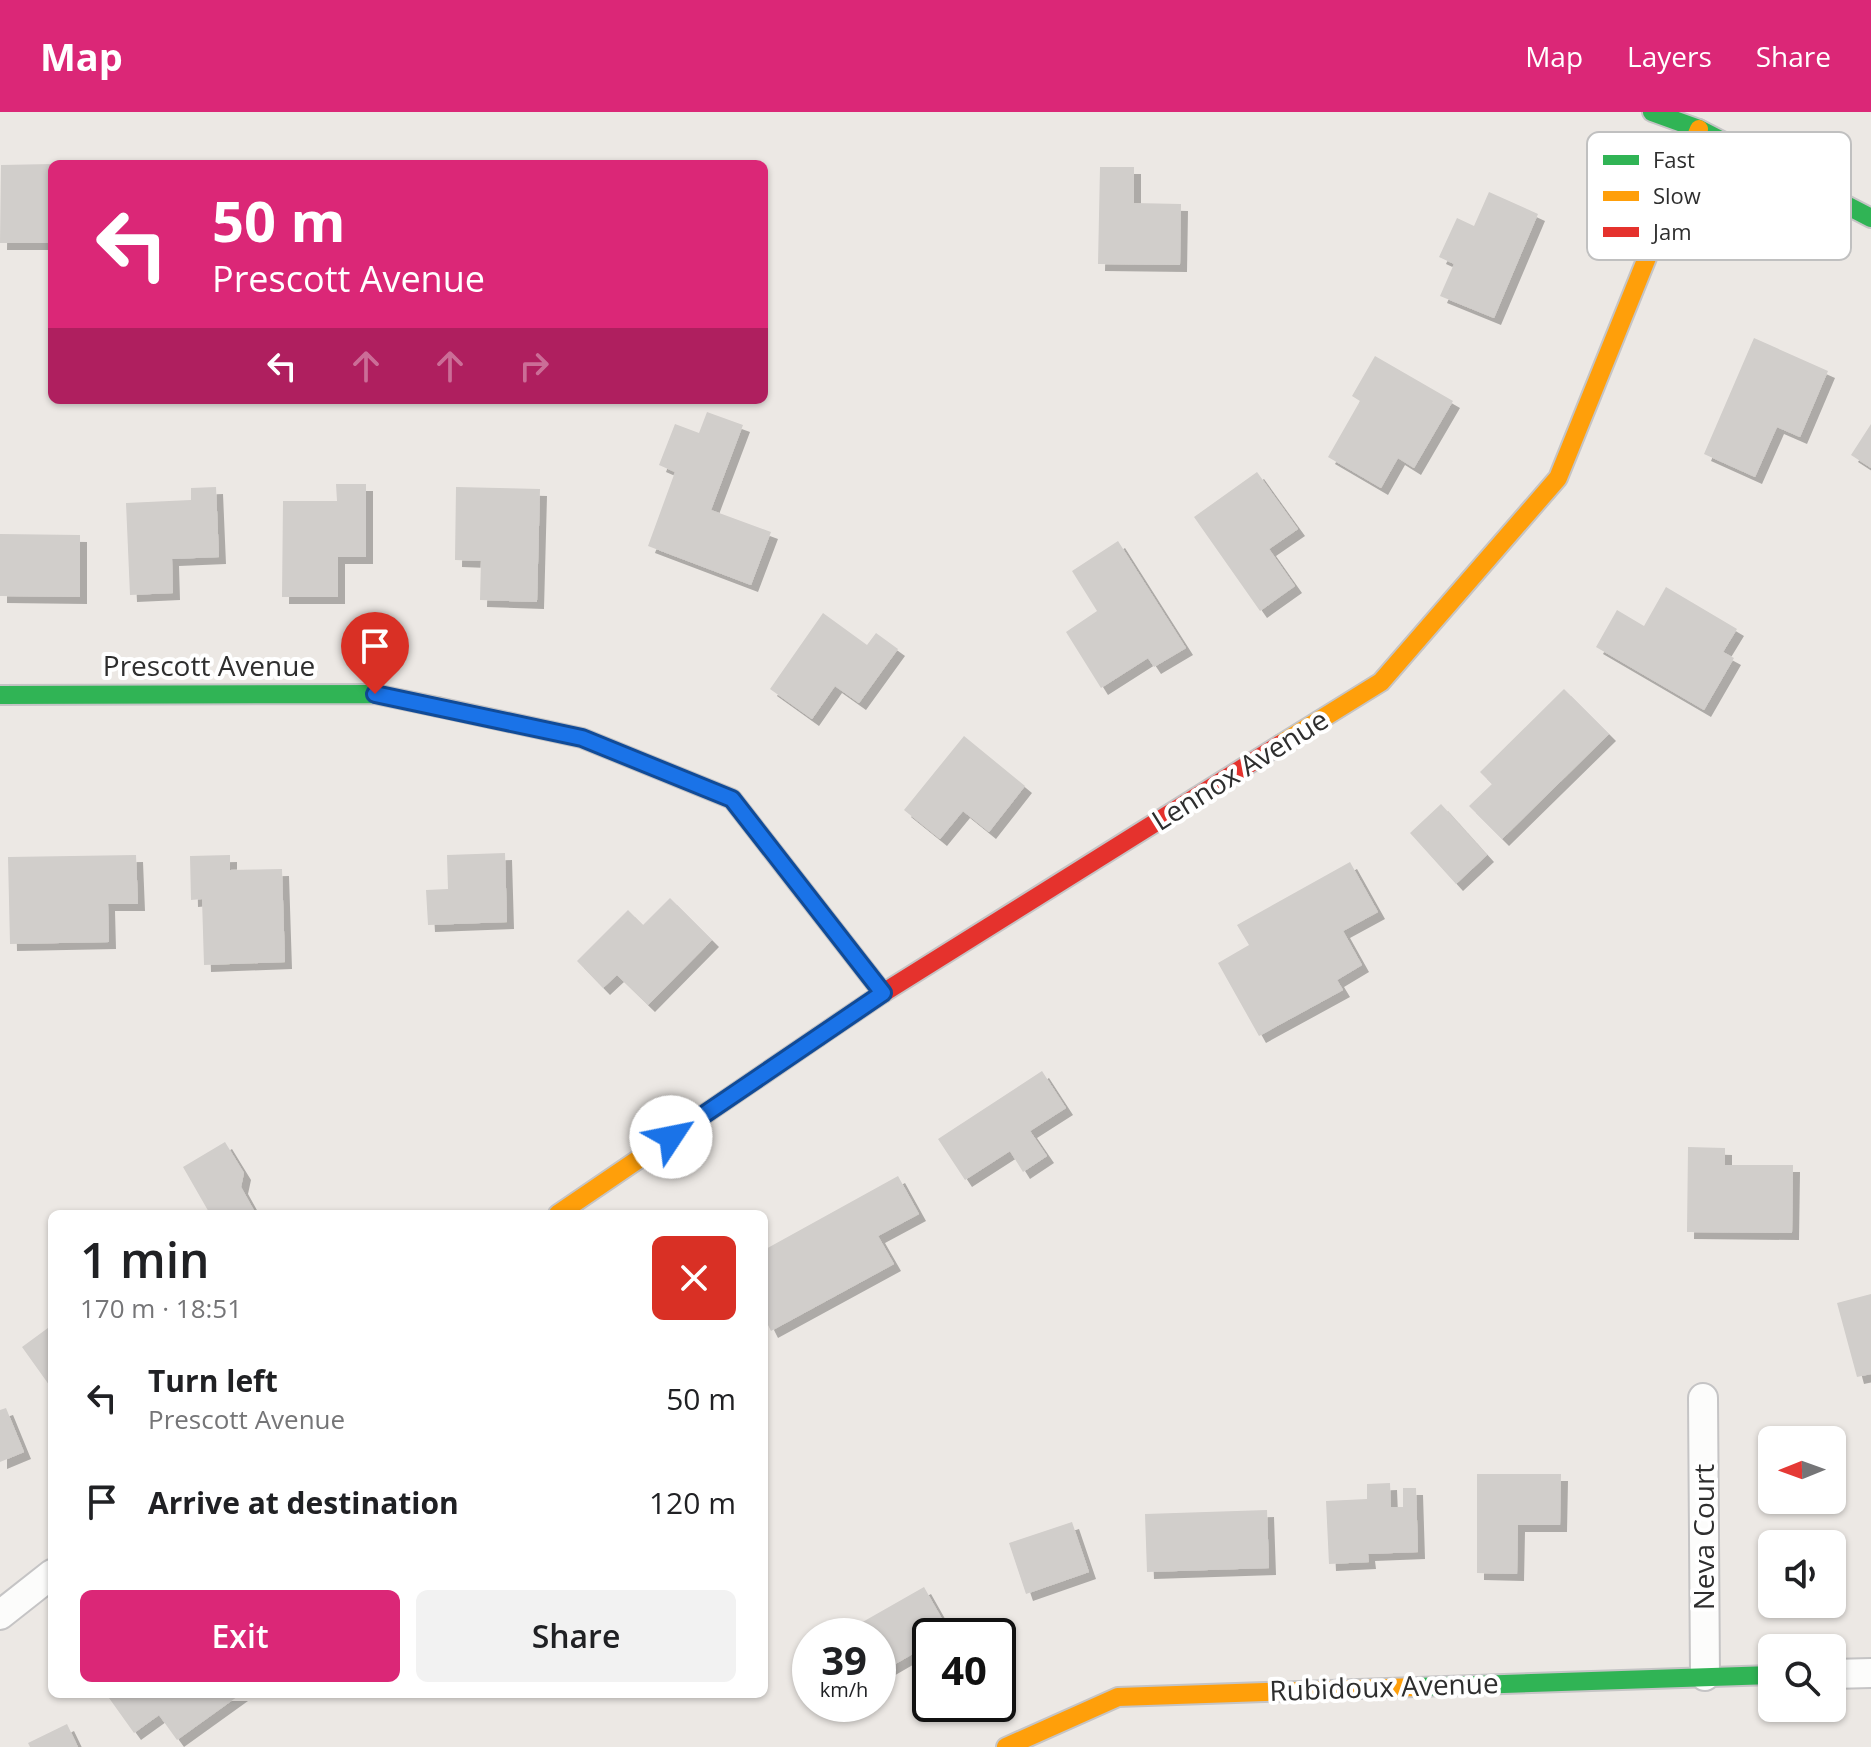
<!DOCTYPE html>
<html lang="en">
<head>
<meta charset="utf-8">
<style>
  :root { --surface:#fff; --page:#f2f2f2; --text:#202124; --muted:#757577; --accent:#db2777 }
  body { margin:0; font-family:"Open Sans",sans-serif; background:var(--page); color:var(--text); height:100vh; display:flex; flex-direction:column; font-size:30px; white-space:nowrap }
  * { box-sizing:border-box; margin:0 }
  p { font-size:26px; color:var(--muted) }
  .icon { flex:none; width:44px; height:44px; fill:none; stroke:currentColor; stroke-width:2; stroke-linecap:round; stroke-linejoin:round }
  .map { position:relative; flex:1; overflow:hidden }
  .panel { position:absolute; left:48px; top:1098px; width:720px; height:488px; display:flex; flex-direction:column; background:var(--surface); border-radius:12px; box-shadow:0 2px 6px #0004 }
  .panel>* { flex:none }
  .top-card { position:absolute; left:48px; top:48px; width:720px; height:244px; border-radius:12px; box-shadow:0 2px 6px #0004; background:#db2777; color:#fff; overflow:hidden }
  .needle { width:52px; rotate:269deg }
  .controls { position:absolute; left:1758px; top:1314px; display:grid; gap:16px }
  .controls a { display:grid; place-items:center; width:88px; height:88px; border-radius:12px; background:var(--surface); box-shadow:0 2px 6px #0004; font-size:40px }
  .speed { position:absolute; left:792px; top:1506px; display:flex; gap:16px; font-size:40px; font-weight:700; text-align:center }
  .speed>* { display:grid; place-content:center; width:104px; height:104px; border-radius:50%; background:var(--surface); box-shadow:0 2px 6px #0004; line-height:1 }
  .speed small { font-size:20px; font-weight:400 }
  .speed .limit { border:4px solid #111; border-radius:12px; background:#fff; color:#111 }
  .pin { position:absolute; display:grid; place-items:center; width:68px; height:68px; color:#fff; margin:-82px -34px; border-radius:50% 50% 50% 0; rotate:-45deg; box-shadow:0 0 8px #0007 }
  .pin .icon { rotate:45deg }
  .me { position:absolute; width:88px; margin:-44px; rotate:56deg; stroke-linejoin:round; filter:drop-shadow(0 0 6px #0008) }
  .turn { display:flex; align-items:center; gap:28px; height:168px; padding:0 32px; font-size:36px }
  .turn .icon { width:104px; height:104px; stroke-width:2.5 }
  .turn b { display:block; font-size:56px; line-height:68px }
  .lanes { display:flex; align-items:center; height:76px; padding:0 32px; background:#0003; justify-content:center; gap:40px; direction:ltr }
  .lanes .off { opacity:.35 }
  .round { display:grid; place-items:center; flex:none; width:84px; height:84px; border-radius:12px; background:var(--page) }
  .summary { display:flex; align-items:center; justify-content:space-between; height:136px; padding:0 32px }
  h1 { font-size:48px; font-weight:600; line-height:60px }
  .action { display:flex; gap:16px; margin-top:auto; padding:16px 32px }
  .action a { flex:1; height:92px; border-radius:12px; background:var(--accent); color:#fff; font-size:32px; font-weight:600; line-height:92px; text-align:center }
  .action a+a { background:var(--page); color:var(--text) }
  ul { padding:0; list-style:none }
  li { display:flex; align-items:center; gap:24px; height:104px; padding:0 32px }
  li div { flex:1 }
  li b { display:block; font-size:30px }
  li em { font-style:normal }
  header { display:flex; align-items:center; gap:48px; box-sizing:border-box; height:112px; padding:0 40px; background:var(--accent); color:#fff }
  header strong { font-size:38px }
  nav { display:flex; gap:44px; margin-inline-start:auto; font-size:28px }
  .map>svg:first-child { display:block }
  .building { fill:#d1cecb; filter:url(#shadow) }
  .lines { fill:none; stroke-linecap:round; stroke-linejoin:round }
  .street-casing { stroke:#c5c4c5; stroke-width:32 }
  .fast-casing { stroke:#c5c4c5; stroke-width:22 }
  .slow-casing { stroke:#c5c4c5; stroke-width:22 }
  .jam-casing { stroke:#c5c4c5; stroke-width:22 }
  .street { stroke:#fcfcfb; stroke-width:28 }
  .fast { stroke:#30b455; stroke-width:18 }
  .slow { stroke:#ff9f0a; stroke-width:18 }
  .jam { stroke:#e5322d; stroke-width:18 }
  .route-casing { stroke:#114b97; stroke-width:20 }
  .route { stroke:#1a73e8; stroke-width:14 }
  .labels { text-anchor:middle; stroke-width:8; stroke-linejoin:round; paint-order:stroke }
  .street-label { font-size:28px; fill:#2e2e2e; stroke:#fff }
  .key { fill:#fff; stroke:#c0c0c0; stroke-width:2 }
  .key-label { font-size:22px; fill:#2e2e2e }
</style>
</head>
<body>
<header>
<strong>Map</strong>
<nav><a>Map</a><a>Layers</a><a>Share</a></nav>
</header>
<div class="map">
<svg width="1871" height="1635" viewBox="0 0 1871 1635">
  <defs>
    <filter id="shadow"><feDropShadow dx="7" dy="7" stdDeviation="0" flood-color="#0004"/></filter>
  </defs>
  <rect width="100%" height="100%" fill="#ece8e4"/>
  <!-- building -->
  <path class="building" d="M238,48L239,52H200V49Z
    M52,52V131H0L1,53Z
    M1100,55H1134V91L1181,92L1180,153L1098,152Z
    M1489,80L1538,102L1494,206L1440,184L1454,152L1439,145L1457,106L1474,114Z
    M1754,226L1828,259L1800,325L1777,315L1755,365L1704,342Z
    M1375,244L1453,289L1414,356L1398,346L1381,376L1328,345L1360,289L1352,284Z
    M707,300L743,313L711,398L771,420L751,473L648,434L675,360L659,353L675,312L699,321Z
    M1871,312V356L1851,343Z
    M1257,360L1298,417L1269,437L1295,474L1260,499L1194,405Z
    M336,372H366V445H338V485H282L283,389H337Z
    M216,375L219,445L172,447L173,481L130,483L126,391L191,388V376Z
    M456,375L540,377L537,490L480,488L481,449L455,448Z
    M0,422L80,423V485L0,484Z
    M1118,429L1186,536L1154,555L1148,546L1101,576L1066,520L1097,499L1072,459Z
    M1666,475L1737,517L1723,540L1734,546L1704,598L1596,535L1617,498L1644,514Z
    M823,501L867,533L876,521L898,537L859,591L835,574L812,607L770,577Z
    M1564,577L1609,622L1502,727L1469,694L1492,672L1480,660Z
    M964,624L1025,674L989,720L963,699L940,727L904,698Z
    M1441,692L1487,743L1456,772L1410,721Z
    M505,741L507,810L428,813L426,778L448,777L447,743Z
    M136,743L138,792H108L109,830L10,832L8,745Z
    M230,743V758L282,757L285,850L204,853L202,787L191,788L190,744Z
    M1350,750L1378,800L1343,819L1362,853L1337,868L1343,878L1259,924L1218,851L1249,833L1237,813Z
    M670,786L712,828L648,893L617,863L603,876L577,849L628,798L643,813Z
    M1042,959L1066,996L1030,1019L1047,1044L1023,1060L1010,1039L965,1068L938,1027Z
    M225,1030L244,1061L241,1075L256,1102H210L183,1055Z
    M1688,1035L1725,1036V1053H1793L1792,1121L1687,1120Z
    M898,1064L919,1102L878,1124L894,1152L771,1219L764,1205V1138Z
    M1871,1182V1262L1857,1265L1837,1191Z
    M52,1213V1277L22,1235Z
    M6,1296L24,1340L0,1350V1298Z
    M1477,1362H1561L1560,1413H1518L1517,1462L1477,1461Z
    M1390,1371L1391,1395H1403V1376H1416L1418,1440L1368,1442L1369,1450L1329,1452L1326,1389L1367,1387V1372Z
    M1267,1398L1269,1456L1147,1460L1145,1402Z
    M1072,1410L1089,1460L1026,1482L1009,1431Z
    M924,1475L950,1521L944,1524H930V1532L878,1562V1524H838Z
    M114,1582H241L177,1628L159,1603L134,1621L109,1586Z
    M67,1612L78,1635H30L28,1631Z"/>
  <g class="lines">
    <!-- street casing -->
    <g class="street-casing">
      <path id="street" d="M1703,1286L1705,1564
        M0,1503L52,1462
        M1832,1562L1871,1561"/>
    </g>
    <!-- fast casing -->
    <g class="fast-casing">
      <path id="fast" d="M1652,0L1699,17L1871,106
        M0,583L375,582L438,595
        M1416,1575L1772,1563"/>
    </g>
    <!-- slow casing -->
    <g class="slow-casing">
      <path id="slow" d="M438,595L582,626L732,687L883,881
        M1281,632L1381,570L1558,366L1699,17
        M558,1102L818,925
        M1006,1635L1118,1585L1416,1575"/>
    </g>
    <!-- jam casing -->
    <g class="jam-casing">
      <path id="jam" d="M818,925L883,881L1281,632"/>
    </g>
    <!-- street -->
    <use href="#street" class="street"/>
    <!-- fast -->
    <use href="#fast" class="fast"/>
    <!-- slow -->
    <use href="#slow" class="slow"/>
    <!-- jam -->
    <use href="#jam" class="jam"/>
  </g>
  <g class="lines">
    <!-- route casing -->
    <g class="route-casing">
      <path id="route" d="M375,582L582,626L732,687L883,881L671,1025"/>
    </g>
    <!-- route -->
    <use href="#route" class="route"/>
  </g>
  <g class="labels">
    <!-- street labels -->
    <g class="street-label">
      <text x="209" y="564">Prescott Avenue</text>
      <text transform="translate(1240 658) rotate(-32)" y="10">Lennox Avenue</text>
      <text transform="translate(1704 1425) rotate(-90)" y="10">Neva Court</text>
      <text transform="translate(1384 1575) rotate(-2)" y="10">Rubidoux Avenue</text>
    </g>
  </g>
  <!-- legend -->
  <rect x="1587" y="20" width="264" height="128" rx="12" class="key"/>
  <rect x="1603" y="43" width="36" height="10" fill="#30b455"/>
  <rect x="1603" y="79" width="36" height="10" fill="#ff9f0a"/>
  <rect x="1603" y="115" width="36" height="10" fill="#e5322d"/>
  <g class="key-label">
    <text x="1653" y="56">Fast</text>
    <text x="1653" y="92">Slow</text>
    <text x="1653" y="128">Jam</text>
  </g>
</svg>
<div class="controls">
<a><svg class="needle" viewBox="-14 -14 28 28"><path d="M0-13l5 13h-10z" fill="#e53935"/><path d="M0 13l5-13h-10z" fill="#757577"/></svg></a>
<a><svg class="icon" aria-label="sound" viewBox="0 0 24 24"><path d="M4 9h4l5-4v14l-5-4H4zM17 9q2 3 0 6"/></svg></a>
<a><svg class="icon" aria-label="search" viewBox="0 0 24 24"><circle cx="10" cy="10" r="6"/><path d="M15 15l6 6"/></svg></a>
</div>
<div class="speed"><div>39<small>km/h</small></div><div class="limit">40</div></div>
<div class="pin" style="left:375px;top:582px;background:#d93025"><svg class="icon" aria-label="arrive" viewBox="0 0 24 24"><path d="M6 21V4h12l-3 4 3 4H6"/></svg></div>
<svg class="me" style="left:671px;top:1025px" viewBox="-20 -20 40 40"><circle r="19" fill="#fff"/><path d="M0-13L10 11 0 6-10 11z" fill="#1a73e8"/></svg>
<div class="top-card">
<div class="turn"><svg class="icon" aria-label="left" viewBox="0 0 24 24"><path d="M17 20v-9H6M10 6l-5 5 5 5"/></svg><div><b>50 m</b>Prescott Avenue</div></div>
<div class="lanes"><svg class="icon" aria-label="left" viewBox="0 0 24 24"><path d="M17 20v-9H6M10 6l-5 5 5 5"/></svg><svg class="icon off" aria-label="ahead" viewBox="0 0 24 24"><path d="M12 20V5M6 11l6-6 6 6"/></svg><svg class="icon off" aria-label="ahead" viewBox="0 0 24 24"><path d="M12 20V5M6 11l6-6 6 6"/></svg><svg class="icon off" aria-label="right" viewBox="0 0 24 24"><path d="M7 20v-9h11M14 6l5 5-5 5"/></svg></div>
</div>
<section class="panel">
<div class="summary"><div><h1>1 min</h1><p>170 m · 18:51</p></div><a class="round" style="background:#d93025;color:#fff"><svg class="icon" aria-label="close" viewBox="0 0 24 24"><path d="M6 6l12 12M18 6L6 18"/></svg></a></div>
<ul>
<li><svg class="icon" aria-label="left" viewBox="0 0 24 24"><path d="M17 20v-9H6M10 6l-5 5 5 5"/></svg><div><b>Turn left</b><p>Prescott Avenue</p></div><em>50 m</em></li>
<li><svg class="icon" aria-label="arrive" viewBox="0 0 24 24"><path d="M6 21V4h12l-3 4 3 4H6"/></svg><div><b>Arrive at destination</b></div><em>120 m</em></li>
</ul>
<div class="action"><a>Exit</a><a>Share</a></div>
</section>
</div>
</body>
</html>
